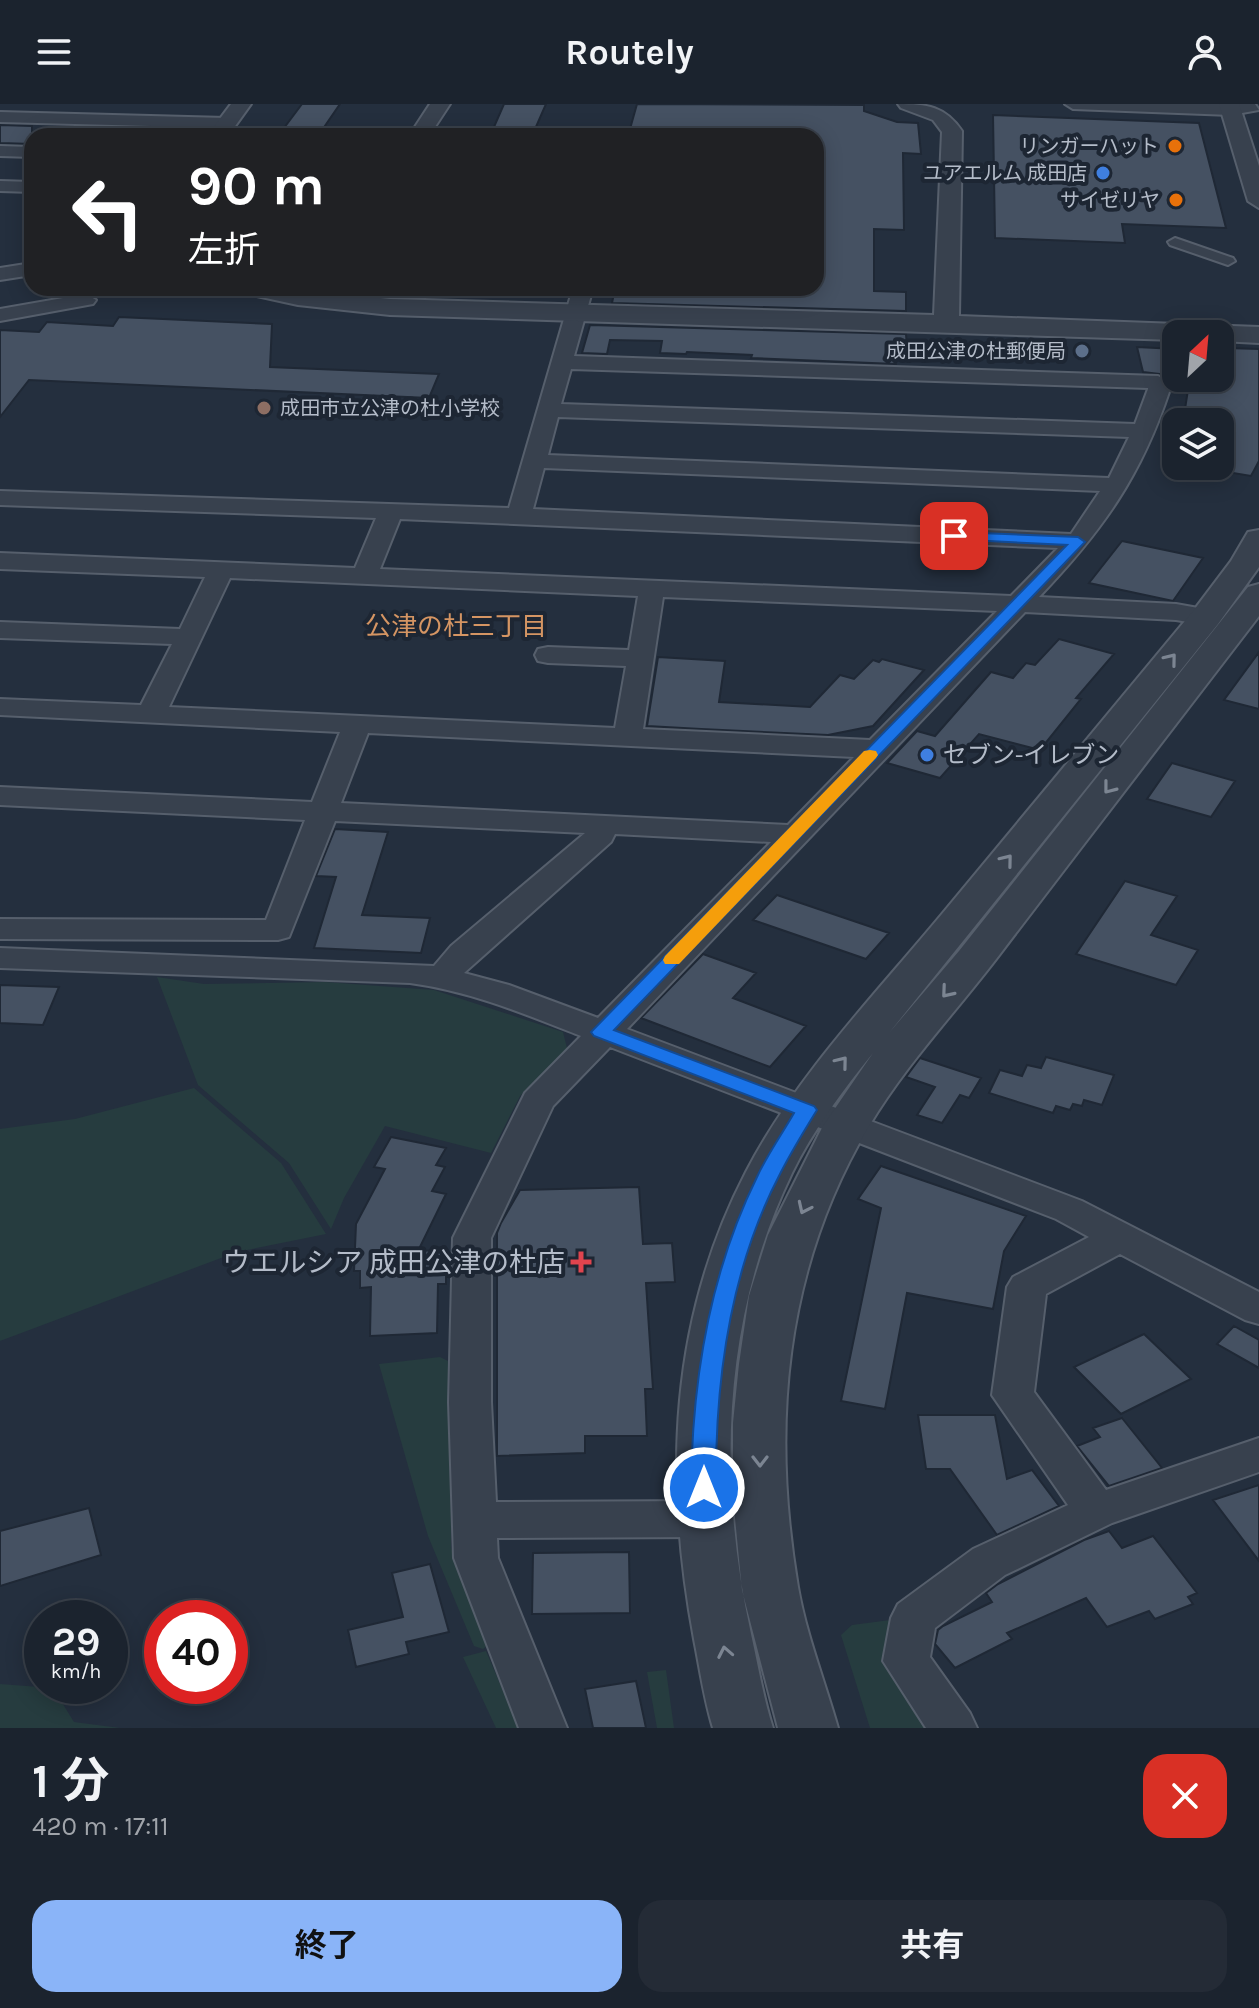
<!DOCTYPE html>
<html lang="ja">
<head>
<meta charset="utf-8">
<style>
  :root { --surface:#1b232e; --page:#242b36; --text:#f1f3f6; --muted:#a0a4aa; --line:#39404a; --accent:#8ab4f8 }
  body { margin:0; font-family:Karla,"Noto Sans JP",sans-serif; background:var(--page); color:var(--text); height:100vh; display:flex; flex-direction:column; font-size:30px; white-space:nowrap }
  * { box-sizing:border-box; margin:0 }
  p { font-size:26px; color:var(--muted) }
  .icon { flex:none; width:44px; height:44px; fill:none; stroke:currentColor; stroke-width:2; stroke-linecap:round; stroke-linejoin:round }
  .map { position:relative; height:1624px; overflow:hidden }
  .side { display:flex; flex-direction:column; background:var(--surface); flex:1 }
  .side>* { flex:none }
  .top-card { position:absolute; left:24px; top:24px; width:800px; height:168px; border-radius:24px; box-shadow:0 4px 20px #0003,0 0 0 2px var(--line); background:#202124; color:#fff; overflow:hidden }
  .needle { width:52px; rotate:26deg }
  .fabs { position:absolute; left:1162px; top:216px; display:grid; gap:16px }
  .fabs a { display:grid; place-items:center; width:72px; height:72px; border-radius:16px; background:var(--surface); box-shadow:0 4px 20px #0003,0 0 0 2px var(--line); font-size:40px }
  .speed { position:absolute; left:24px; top:1496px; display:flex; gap:16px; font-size:40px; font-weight:700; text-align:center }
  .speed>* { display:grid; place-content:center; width:104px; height:104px; border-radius:50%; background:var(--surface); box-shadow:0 4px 20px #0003,0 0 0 2px var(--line); line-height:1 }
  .speed small { font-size:20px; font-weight:400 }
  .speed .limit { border:12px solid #d22; background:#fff; color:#111 }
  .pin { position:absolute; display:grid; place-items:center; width:68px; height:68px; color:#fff; margin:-34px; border-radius:16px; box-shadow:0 4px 12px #0006 }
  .me { position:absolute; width:88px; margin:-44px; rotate:0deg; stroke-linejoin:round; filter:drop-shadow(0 0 6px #0008) }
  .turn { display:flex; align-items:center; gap:28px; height:168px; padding:0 32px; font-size:36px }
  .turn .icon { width:104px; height:104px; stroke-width:2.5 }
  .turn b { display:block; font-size:56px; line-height:68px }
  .round { display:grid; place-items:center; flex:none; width:84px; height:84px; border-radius:24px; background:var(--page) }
  .head { display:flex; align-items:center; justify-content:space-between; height:136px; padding:0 32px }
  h1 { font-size:48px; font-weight:700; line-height:60px }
  .action { display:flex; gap:16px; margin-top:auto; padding:16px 32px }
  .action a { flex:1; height:92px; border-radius:24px; background:var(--accent); color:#111; font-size:32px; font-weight:700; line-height:92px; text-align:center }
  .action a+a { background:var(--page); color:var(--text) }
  header { display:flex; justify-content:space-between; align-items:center; height:104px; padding:0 32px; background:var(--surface); font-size:36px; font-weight:700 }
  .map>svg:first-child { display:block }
  .green { fill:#263c3f }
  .building { fill:#455162; stroke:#1f2835; stroke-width:2 }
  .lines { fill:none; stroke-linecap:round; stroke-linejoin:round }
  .pedestrian-casing { stroke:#565f6c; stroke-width:4 }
  .minor-casing { stroke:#565f6c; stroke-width:4 }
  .tertiary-casing { stroke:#565f6c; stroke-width:4 }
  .pedestrian { fill:#38414e; fill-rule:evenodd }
  .minor { fill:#38414e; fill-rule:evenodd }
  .tertiary { fill:#38414e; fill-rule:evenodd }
  .oneway { stroke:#7c8592 }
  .route { fill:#1a73e8; stroke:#114b97; stroke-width:2 }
  .slow { fill:#f59e0b }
  .food-dot { fill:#e8710a; stroke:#1d2633; stroke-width:3 }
  .shop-dot { fill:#3f7fe0; stroke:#1d2633; stroke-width:3 }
  .service-dot { fill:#5c6f8a; stroke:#1d2633; stroke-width:3 }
  .education-dot { fill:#8d6e63; stroke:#1d2633; stroke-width:3 }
  .health-dot { fill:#e0444e; stroke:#1d2633; stroke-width:3 }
  .labels { text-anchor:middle; stroke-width:8; stroke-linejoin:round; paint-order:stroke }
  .far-poi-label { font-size:20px; fill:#b4bcc9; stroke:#1d2633; text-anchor:end }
  .poi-label { font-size:24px; fill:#b4bcc9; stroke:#1d2633; text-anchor:start }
  .neighbourhood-label { font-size:26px; fill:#d59563; stroke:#1d2633 }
  .near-poi-label { font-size:28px; fill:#b4bcc9; stroke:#1d2633; text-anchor:end }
</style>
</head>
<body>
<header><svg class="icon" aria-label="menu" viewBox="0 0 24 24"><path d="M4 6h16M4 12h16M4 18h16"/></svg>Routely<svg class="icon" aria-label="person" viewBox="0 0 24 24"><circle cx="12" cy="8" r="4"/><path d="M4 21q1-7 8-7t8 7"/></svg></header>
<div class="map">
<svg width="1259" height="1624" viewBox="0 0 1259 1624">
  <rect width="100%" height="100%" fill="#242f3e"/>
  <!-- green -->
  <path class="green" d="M157,873L204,880L325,878L434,886L563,928L567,944L520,992L491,1049L385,1022L344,1094L331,1125L289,1059L198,981Z
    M194,984L281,1059L326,1130L237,1148L0,1237V1025L75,1015Z
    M440,1253L452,1259L451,1444L487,1542L483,1545L474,1542L428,1432L379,1260Z
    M898,1515L932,1624H870L841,1531L852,1521Z
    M486,1547L519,1624H496L463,1553Z
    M666,1566L674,1624H657L647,1568Z
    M0,1580L53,1584L74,1618L120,1624H0Z"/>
  <!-- building -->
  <path class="building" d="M302,0H340L318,32H278Z
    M504,0H546L532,32H490Z
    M637,0L864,1V7L897,18L918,19L921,50L903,49L904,126L874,125V187L906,188V207L612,199L615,184H816V32H628Z
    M993,11L1199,19L1226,124L1122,120L1125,139L995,134Z
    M0,21L32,22V40L0,39Z
    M119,213L272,220L270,263L439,270L429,294L29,276L0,313V226L39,228L47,218L113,222Z
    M590,221L906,230L907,244L896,245V260L751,254L752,251L687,248L686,250L660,249L662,237L610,236L607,250L582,249Z
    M1137,243L1176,245V272L1143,268Z
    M1227,244L1259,245V357L1251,372L1191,362H1220V318H1183L1189,279L1230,283Z
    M1122,437L1203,454L1173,497L1089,479Z
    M1059,535L1114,550L1076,594L1081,595L1040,646L979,630L940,674L887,659L917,627L935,632L991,568L1013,574L1026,559L1035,561Z
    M1259,548V605L1224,596Z
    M658,553L725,557L719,598L810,603L840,571L854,575L873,556L879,558L882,555L924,566L873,622L828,631L701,625L647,622Z
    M1172,659L1235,677L1211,713L1147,695Z
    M335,725L388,728L362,811L430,814L421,849L314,844L336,773L316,772Z
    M1125,777L1177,792L1151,831L1198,846L1176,881L1076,850Z
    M777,791L889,829L866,855L753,816Z
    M703,850L756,869L733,894L806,922L770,963L641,914Z
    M0,881L59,883L43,921L0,919Z
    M1046,953L1114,971L1102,1001L1084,996L1082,1002L1073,1000L1070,1006L1056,1002L1053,1009L989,989L1000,966L1022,972L1027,961L1041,964Z
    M920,954L981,974L969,994L960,991L942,1019L917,1011L935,983L906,973Z
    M391,1033L446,1044L436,1061L445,1063L432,1087L446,1090L418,1147L446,1146V1180H438L437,1229L370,1232L371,1183L360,1184V1167H354L356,1120L385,1065L374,1063Z
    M881,1062L1026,1112L1004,1147L993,1205L907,1189L885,1305L841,1297L881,1104L858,1095Z
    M639,1083L643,1140L672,1139L675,1178L646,1179L653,1285H645L647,1332H585V1349L497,1352V1129L501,1119L520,1086Z
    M1234,1222L1259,1236V1264L1217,1240Z
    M1144,1230L1191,1275L1121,1310L1074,1263Z
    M918,1311H995L1007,1375L1032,1366L1059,1402L997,1431L950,1365H926Z
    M1122,1314L1162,1364L1109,1382L1077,1342L1100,1333L1093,1324Z
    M1259,1381V1457L1213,1396Z
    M89,1404L101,1451L0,1482V1427Z
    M1109,1427L1122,1444L1153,1432L1197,1489L1188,1493L1193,1500L1155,1515L1149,1507L1107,1523L1086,1494L1007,1529L1012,1535L955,1564L935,1540L938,1526L943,1522L992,1498L986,1489L998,1480L1084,1436Z
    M629,1448L630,1509L532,1510L533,1449Z
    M430,1460L449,1528L406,1538L409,1550L356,1563L348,1526L403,1513L392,1469Z
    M636,1577L646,1624H593L585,1585Z"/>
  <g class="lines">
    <!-- pedestrian casing -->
    <g class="pedestrian-casing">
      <path id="pedestrian" d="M1175,134L1233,154L1235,157L1228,161L1170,141L1168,138Z"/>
    </g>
    <!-- minor casing -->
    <g class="minor-casing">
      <path id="minor" d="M1065,0H1255L1259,6L1231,11L1073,5Z
        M0,8L226,14L234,19L226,24L0,18Z
        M0,42L32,43V53L0,52Z
        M0,77L32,78V88L0,87Z
        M32,159V171L0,176V164Z
        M573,184H593L574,252L1158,272L1169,278L1170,285C1141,372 1104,425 1039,493L1176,500L1215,507L1219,513L1215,519L1206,521L1176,516L1025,508L627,925L1082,1097L1259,1188V1220L1245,1216L1120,1150L1046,1190L1034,1288L1106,1386L1259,1334V1368L1112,1419L1005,1471L935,1524L930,1553L970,1609L977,1624H926L883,1557L891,1514L898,1500L973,1445L1068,1401L992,1291L1007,1183L1013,1173L1089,1133L1056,1115L610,943L553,1002L491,1134V1298L496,1398L704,1397L719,1403L726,1415L719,1427L704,1433L497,1434L498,1454L567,1624H519L454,1454L449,1298L453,1134L525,989L581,932C525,910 470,887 410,879L0,864V844L434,862L451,842L585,729L335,717L289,833L278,836L0,835V815L266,816L305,716L0,701V683L312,698L340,628L0,611V595L141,601L172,540L0,534V518L180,525L205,473L0,465V449L355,464L376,414L0,401V387L509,404ZM571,265L1148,284V285L1135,320L561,300ZM558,313L1129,333L1109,374L548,351ZM544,364L1100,387L1071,430L533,405ZM400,415L1058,444L1011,492L380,465ZM230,474L638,492L629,546L548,543L538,545L535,551L538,557L548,559L626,562L615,624L169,603ZM663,493L997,507L870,636L643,625ZM368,629L854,653L788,721L341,699ZM615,730L771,738L598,914L509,881L464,869L611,738Z
        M86,190L96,196L93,200L0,217V205Z"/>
    </g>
    <!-- tertiary casing -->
    <g class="tertiary-casing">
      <path id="tertiary" d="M231,0H251L228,32H207Z
        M430,0H450L429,32H409Z
        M898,0C927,0 945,2 962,27L959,212L1259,223V239L1220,237V230H1176V236L390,211L298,201L243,189L240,184H286L390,195L934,211L942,28L933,16L901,4Z
        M1219,0H1239L1259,62V104L1248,97Z
        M1259,426V463L1218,520L889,929L959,847L1248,483L1259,480V512C1173,624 1086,737 1000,850C956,908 906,960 869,1022C784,1165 771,1322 798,1483C806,1530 825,1578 838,1624H778L742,1486L733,1393V1319L739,1260L749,1192L768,1131L823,1022L873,949C843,986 813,1026 792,1069C722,1214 717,1375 751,1530C758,1561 763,1593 773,1624H713C704,1595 700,1565 694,1535C664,1374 669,1217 746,1068C795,973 874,892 942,810C1026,709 1110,607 1194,506L1231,457L1248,428Z"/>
    </g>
    <!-- pedestrian -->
    <use href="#pedestrian" class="pedestrian"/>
    <!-- minor -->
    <use href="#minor" class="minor"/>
    <!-- tertiary -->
    <use href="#tertiary" class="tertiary"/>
  </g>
  <!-- one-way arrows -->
  <defs><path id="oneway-chevron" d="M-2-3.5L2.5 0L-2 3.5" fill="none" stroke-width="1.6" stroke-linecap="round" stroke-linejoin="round" transform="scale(2)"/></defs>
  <g class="oneway">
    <use href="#oneway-chevron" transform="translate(1171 555) rotate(-51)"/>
    <use href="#oneway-chevron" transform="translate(1109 684) rotate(128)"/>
    <use href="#oneway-chevron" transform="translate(1007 756) rotate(-51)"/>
    <use href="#oneway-chevron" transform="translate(947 888) rotate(130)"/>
    <use href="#oneway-chevron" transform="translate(842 958) rotate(-51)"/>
    <use href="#oneway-chevron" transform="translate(804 1104) rotate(115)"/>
    <use href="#oneway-chevron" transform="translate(760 1357) rotate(90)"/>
    <use href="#oneway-chevron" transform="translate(725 1548) rotate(-101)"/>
  </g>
  <!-- route -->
  <path class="route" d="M954,428L1078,433L1085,438L614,926L814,1002L817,1006C804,1027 791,1048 780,1070C730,1165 715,1278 716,1384L712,1391L704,1394L695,1391L691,1384C692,1277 709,1170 757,1073C767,1051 782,1030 794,1009L594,932L591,928L1067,441L949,435L947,432Z"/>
  <!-- slow -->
  <path class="slow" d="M870,646L876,647L878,651L876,654L679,860H665L663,856L665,852L864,647Z"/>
  <!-- markers -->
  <g class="food-dot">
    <circle cx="1175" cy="42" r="8"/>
    <circle cx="1176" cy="96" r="8"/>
  </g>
  <g class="shop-dot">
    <circle cx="1103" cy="69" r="8"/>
    <circle cx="927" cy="651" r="8"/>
  </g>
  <circle class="service-dot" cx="1082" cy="247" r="8"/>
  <circle class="education-dot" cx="264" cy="304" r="8"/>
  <path class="health-dot" d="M577 1146h8v8h8v8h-8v8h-8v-8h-8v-8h8z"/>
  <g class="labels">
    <!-- far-poi labels -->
    <g class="far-poi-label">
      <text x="1159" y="49">リンガーハット</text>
      <text x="1087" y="76">ユアエルム 成田店</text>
      <text x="1160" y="103">サイゼリヤ</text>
      <text x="1066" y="254">成田公津の杜郵便局</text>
      <text x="280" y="311" text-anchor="start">成田市立公津の杜小学校</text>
    </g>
    <!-- poi labels -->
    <g class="poi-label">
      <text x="943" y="659">セブン-イレブン</text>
    </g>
    <!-- neighbourhood labels -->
    <g class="neighbourhood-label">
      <text x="456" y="531">公津の杜三丁目</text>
    </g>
    <!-- near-poi labels -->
    <g class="near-poi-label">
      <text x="565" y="1168">ウエルシア 成田公津の杜店</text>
    </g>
  </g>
</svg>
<div class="fabs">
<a><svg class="needle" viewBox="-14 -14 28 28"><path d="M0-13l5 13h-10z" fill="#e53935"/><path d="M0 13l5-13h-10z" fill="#a0a4aa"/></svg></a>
<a><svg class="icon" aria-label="layers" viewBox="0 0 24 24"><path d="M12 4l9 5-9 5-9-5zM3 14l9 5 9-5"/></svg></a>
</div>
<div class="speed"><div>29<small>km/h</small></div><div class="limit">40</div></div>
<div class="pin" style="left:954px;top:432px;background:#d93025"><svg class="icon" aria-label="arrive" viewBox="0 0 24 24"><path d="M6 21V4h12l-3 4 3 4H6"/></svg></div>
<svg class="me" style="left:704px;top:1384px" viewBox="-20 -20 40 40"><circle r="17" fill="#1a73e8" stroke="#fff" stroke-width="3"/><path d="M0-11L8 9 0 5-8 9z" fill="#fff"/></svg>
<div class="top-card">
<div class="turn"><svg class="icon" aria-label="left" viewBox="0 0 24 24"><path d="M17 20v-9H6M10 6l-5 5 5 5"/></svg><div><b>90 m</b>左折</div></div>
</div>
</div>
<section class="side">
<div class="head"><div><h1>1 分</h1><p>420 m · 17:11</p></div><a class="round" style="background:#d93025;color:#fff"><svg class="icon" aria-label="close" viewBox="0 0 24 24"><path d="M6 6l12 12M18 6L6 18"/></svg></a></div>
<div class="action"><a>終了</a><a>共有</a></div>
</section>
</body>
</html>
